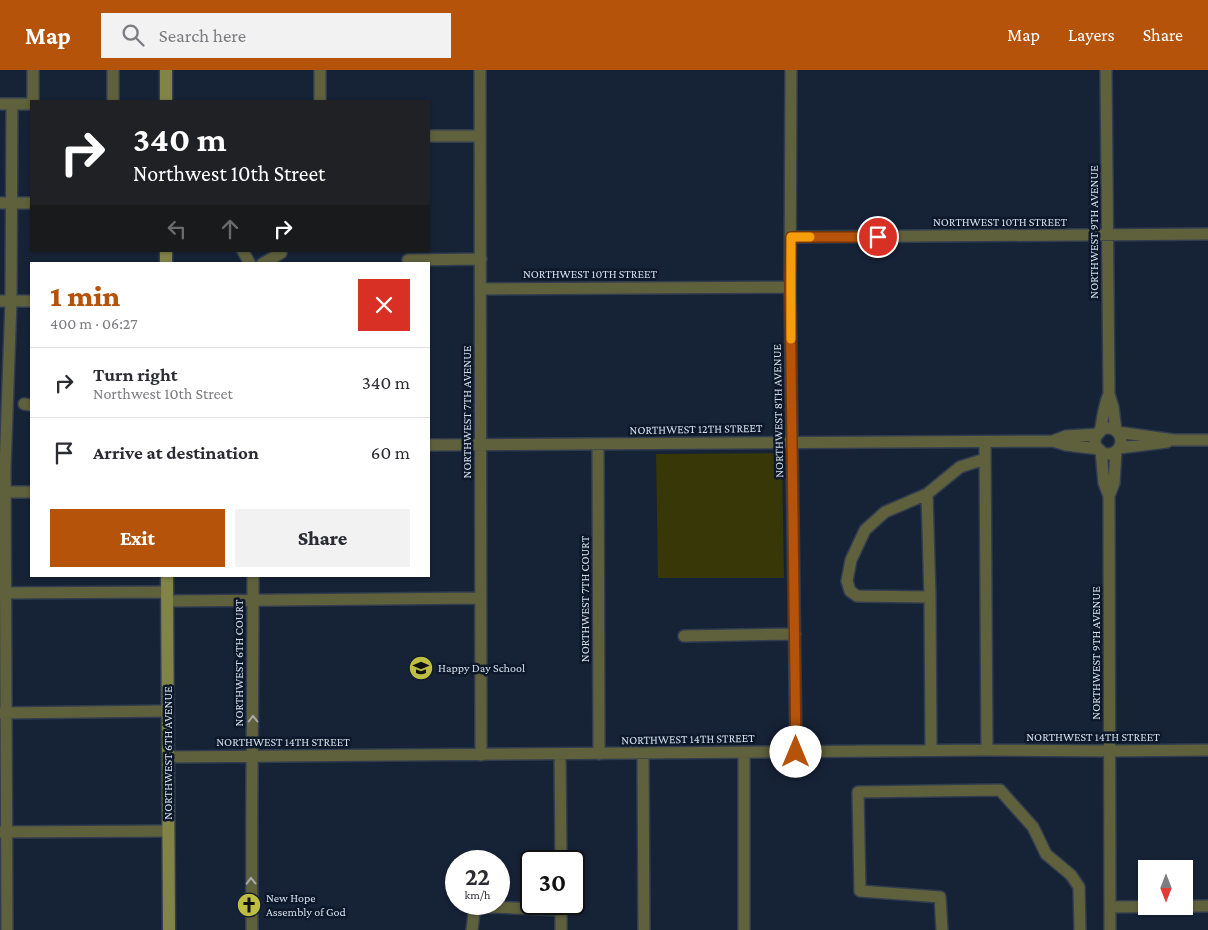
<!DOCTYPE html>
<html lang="en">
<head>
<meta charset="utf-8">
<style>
  :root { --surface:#fff; --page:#f2f2f3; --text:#2b2b33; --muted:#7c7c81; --line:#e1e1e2; --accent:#b45309 }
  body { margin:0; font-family:"Crimson Pro",serif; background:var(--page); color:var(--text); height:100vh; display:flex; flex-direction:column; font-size:19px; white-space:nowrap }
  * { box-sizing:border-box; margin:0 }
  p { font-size:16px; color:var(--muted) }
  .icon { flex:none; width:28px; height:28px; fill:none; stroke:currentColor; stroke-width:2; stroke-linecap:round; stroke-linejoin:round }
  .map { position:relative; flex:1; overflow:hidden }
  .details { position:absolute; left:30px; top:192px; width:400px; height:315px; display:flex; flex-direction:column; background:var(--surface); border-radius:0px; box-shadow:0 1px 4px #0004 }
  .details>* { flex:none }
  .hud { position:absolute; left:30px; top:30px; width:400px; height:152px; border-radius:0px; box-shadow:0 1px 4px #0004; background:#202124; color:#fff; overflow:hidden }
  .needle { width:32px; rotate:180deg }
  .controls { position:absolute; left:1138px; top:790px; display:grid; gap:10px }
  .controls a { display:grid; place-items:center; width:55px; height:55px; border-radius:0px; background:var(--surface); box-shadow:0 1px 4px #0004; font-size:25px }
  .speed { position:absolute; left:445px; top:780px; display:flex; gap:10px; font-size:25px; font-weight:700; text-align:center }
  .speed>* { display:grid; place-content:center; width:65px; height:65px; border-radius:50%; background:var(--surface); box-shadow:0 1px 4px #0004; line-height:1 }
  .speed small { font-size:12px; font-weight:400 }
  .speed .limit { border:2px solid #111; border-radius:8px; background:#fff; color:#111 }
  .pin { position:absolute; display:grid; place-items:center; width:42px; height:42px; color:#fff; margin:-21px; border:2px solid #fff; border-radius:50%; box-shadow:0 1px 5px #0007 }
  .me { position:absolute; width:55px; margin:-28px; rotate:0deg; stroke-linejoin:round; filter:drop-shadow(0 0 4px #0008) }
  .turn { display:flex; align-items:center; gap:18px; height:105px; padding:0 20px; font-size:22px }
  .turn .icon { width:65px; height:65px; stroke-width:2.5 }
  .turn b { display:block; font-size:35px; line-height:42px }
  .lanes { display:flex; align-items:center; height:48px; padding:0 20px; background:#0003; justify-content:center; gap:25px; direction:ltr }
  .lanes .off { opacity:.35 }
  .round { display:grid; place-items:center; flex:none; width:52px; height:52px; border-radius:0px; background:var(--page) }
  .overview { display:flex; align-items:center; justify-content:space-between; height:85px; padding:0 20px }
  h1 { font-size:30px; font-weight:800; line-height:38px; color:var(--accent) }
  .primary-button { display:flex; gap:10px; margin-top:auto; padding:10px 20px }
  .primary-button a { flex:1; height:58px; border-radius:0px; background:var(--accent); color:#fff; font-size:20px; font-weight:800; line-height:58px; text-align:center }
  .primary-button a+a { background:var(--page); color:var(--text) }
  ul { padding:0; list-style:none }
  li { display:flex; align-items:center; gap:15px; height:70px; padding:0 20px; border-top:1px solid var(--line) }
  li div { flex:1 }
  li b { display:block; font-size:19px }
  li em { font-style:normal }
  header { display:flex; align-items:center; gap:30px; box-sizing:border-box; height:70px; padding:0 25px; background:var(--accent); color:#fff }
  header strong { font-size:24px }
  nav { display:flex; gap:28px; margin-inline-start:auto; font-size:18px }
  .search { width:350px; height:45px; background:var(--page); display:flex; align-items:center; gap:12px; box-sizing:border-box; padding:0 18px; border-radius:0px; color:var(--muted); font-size:19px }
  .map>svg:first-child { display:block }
  .green { fill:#373707 }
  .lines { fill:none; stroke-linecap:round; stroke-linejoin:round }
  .street-casing { stroke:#313c4f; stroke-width:14 }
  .secondary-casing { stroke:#313c4f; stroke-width:15 }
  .street { stroke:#5f603c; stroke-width:11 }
  .secondary { stroke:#828347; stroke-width:12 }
  .oneway { stroke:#a6aca5 }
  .route-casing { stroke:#753606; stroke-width:12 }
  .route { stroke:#b45309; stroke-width:9 }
  .slow { stroke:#f59e0b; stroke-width:9 }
  .labels { text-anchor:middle; stroke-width:5; stroke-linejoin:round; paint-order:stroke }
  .street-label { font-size:12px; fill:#d5deeb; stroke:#0d192b }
  .poi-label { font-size:12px; fill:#d5deeb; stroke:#0d192b; text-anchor:start }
</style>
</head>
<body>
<header>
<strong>Map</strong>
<div class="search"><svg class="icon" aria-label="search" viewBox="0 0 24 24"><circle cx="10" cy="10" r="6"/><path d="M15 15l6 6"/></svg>Search here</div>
<nav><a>Map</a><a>Layers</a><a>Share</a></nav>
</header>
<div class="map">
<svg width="1208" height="860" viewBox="0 0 1208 860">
  <rect width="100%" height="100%" fill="#162236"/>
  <!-- green -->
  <path class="green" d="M782,383L784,508H658L656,384Z"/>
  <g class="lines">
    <!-- street casing -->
    <g class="street-casing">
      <path id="street" d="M33,0V31
        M113,0V31
        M480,0L481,685
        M791,0L790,217L796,682
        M1106,0L1109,324L1113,337L1116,361
        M320,31V0
        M0,34H31
        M429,66H480
        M0,133H31
        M791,167L1208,164
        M243,181L250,194
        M408,190L481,189
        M262,194L281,183
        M481,219L790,217
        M0,231H31
        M24,334L31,335
        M1095 371a13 13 0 1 1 26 0a13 13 0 1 1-26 0Z
        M1100,362C1103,349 1103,337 1109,324
        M1117,362L1174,370H1208
        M1053,371L1066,366L1098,364
        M985,372L987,680
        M598,374L599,684
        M429,375L1053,371L1066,375L1099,379
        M1119,378L1167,372
        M1101,381L1104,413L1109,426L1110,860
        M0,422H31
        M927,424L930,527L931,680
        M1109,426L1114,413L1116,381
        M0,523L167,522
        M930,527L857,526L850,521L847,511L851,490L865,460L885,442L927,424L960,397L985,389
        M167,531L481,528
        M684,566L795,564
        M0,643L168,641
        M560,684L561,791
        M643,684L644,860
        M168,687L987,680L1110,681L1208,680
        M0,762L168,761
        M561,834V860
        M1110,837L1208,836
        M7,860L5,399L11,231L12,34
        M252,860C251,742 253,624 253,506
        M472,860L474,843L480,838L490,837L561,840
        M744,860V682
        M942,860L940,827L860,821L858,722L1000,720L1033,757L1046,784L1071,805L1079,817L1080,860"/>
    </g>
    <!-- secondary casing -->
    <g class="secondary-casing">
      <path id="secondary" d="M166,0V31
        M166,181V194
        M167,506L169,860"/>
    </g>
    <!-- street -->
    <use href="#street" class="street"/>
    <!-- secondary -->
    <use href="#secondary" class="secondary"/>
  </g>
  <!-- one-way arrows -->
  <defs><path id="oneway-chevron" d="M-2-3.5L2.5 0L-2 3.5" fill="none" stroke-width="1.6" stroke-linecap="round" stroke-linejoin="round" transform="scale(1.25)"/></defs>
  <g class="oneway">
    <use href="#oneway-chevron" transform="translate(253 649) rotate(-90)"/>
    <use href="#oneway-chevron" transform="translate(251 811) rotate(-91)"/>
  </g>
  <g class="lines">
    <!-- route casing -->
    <g class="route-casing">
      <path id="route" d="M796,682L790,217L791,167H878"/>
    </g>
    <!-- route -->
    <use href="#route" class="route"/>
    <!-- slow -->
    <path class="slow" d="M791,269V167H810"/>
  </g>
  <!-- icons -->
  <defs>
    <g id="school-disc" transform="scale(1.25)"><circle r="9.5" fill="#bebf42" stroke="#0d192b"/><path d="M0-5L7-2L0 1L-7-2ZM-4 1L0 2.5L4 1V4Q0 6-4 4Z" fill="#111"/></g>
    <g id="church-disc" transform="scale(1.25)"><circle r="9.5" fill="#bebf42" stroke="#0d192b"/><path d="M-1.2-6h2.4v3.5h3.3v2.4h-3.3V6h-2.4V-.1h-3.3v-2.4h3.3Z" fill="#111"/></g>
  </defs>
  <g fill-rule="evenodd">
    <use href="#school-disc" x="421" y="598"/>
    <use href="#church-disc" x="249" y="835"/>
  </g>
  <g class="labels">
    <!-- street labels -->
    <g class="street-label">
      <text x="1000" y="156">NORTHWEST 10TH STREET</text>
      <text transform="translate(1094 162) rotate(-90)" y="4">NORTHWEST 9TH AVENUE</text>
      <text x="590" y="208">NORTHWEST 10TH STREET</text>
      <text transform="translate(778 341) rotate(-91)" y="4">NORTHWEST 8TH AVENUE</text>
      <text transform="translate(467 342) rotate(-90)" y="4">NORTHWEST 7TH AVENUE</text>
      <text transform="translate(696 359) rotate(-1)" y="4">NORTHWEST 12TH STREET</text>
      <text transform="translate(585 529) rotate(-90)" y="4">NORTHWEST 7TH COURT</text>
      <text transform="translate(1096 583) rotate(-90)" y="4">NORTHWEST 9TH AVENUE</text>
      <text transform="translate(239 593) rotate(-90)" y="4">NORTHWEST 6TH COURT</text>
      <text x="1093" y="671">NORTHWEST 14TH STREET</text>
      <text transform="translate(688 669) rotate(-1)" y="4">NORTHWEST 14TH STREET</text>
      <text x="283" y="676">NORTHWEST 14TH STREET</text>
      <text transform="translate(168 683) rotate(-90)" y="4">NORTHWEST 6TH AVENUE</text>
    </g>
    <!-- poi labels -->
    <g class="poi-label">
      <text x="438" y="602">Happy Day School</text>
      <text x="266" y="832">New Hope<tspan x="266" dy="14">Assembly of God</tspan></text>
    </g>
  </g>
</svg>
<div class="controls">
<a><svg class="needle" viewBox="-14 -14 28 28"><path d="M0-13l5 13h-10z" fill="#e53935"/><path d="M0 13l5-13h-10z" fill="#7c7c81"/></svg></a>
</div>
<div class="speed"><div>22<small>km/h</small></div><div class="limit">30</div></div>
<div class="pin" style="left:878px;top:167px;background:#d93025"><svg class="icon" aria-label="arrive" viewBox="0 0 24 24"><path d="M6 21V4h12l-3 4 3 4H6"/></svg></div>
<svg class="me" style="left:796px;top:682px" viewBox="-20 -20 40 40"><circle r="19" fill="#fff"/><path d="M0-13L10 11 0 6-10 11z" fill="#b45309"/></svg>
<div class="hud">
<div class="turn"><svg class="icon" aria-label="right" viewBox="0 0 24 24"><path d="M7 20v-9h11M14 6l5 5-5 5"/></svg><div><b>340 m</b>Northwest 10th Street</div></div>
<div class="lanes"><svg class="icon off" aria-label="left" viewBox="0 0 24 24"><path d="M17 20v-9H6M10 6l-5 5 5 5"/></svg><svg class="icon off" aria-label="ahead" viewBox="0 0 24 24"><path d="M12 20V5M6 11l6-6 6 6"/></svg><svg class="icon" aria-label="right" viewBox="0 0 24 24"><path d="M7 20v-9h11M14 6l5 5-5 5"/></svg></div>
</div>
<section class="details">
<div class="overview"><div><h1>1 min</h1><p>400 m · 06:27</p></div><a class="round" style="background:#d93025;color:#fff"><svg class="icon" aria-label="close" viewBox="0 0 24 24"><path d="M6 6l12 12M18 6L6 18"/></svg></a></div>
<ul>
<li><svg class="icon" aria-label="right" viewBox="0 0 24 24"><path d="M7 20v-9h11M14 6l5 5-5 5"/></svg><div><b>Turn right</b><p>Northwest 10th Street</p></div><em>340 m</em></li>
<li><svg class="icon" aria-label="arrive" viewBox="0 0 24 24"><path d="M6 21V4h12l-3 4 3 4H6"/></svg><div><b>Arrive at destination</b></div><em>60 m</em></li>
</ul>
<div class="primary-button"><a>Exit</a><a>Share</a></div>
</section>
</div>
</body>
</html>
